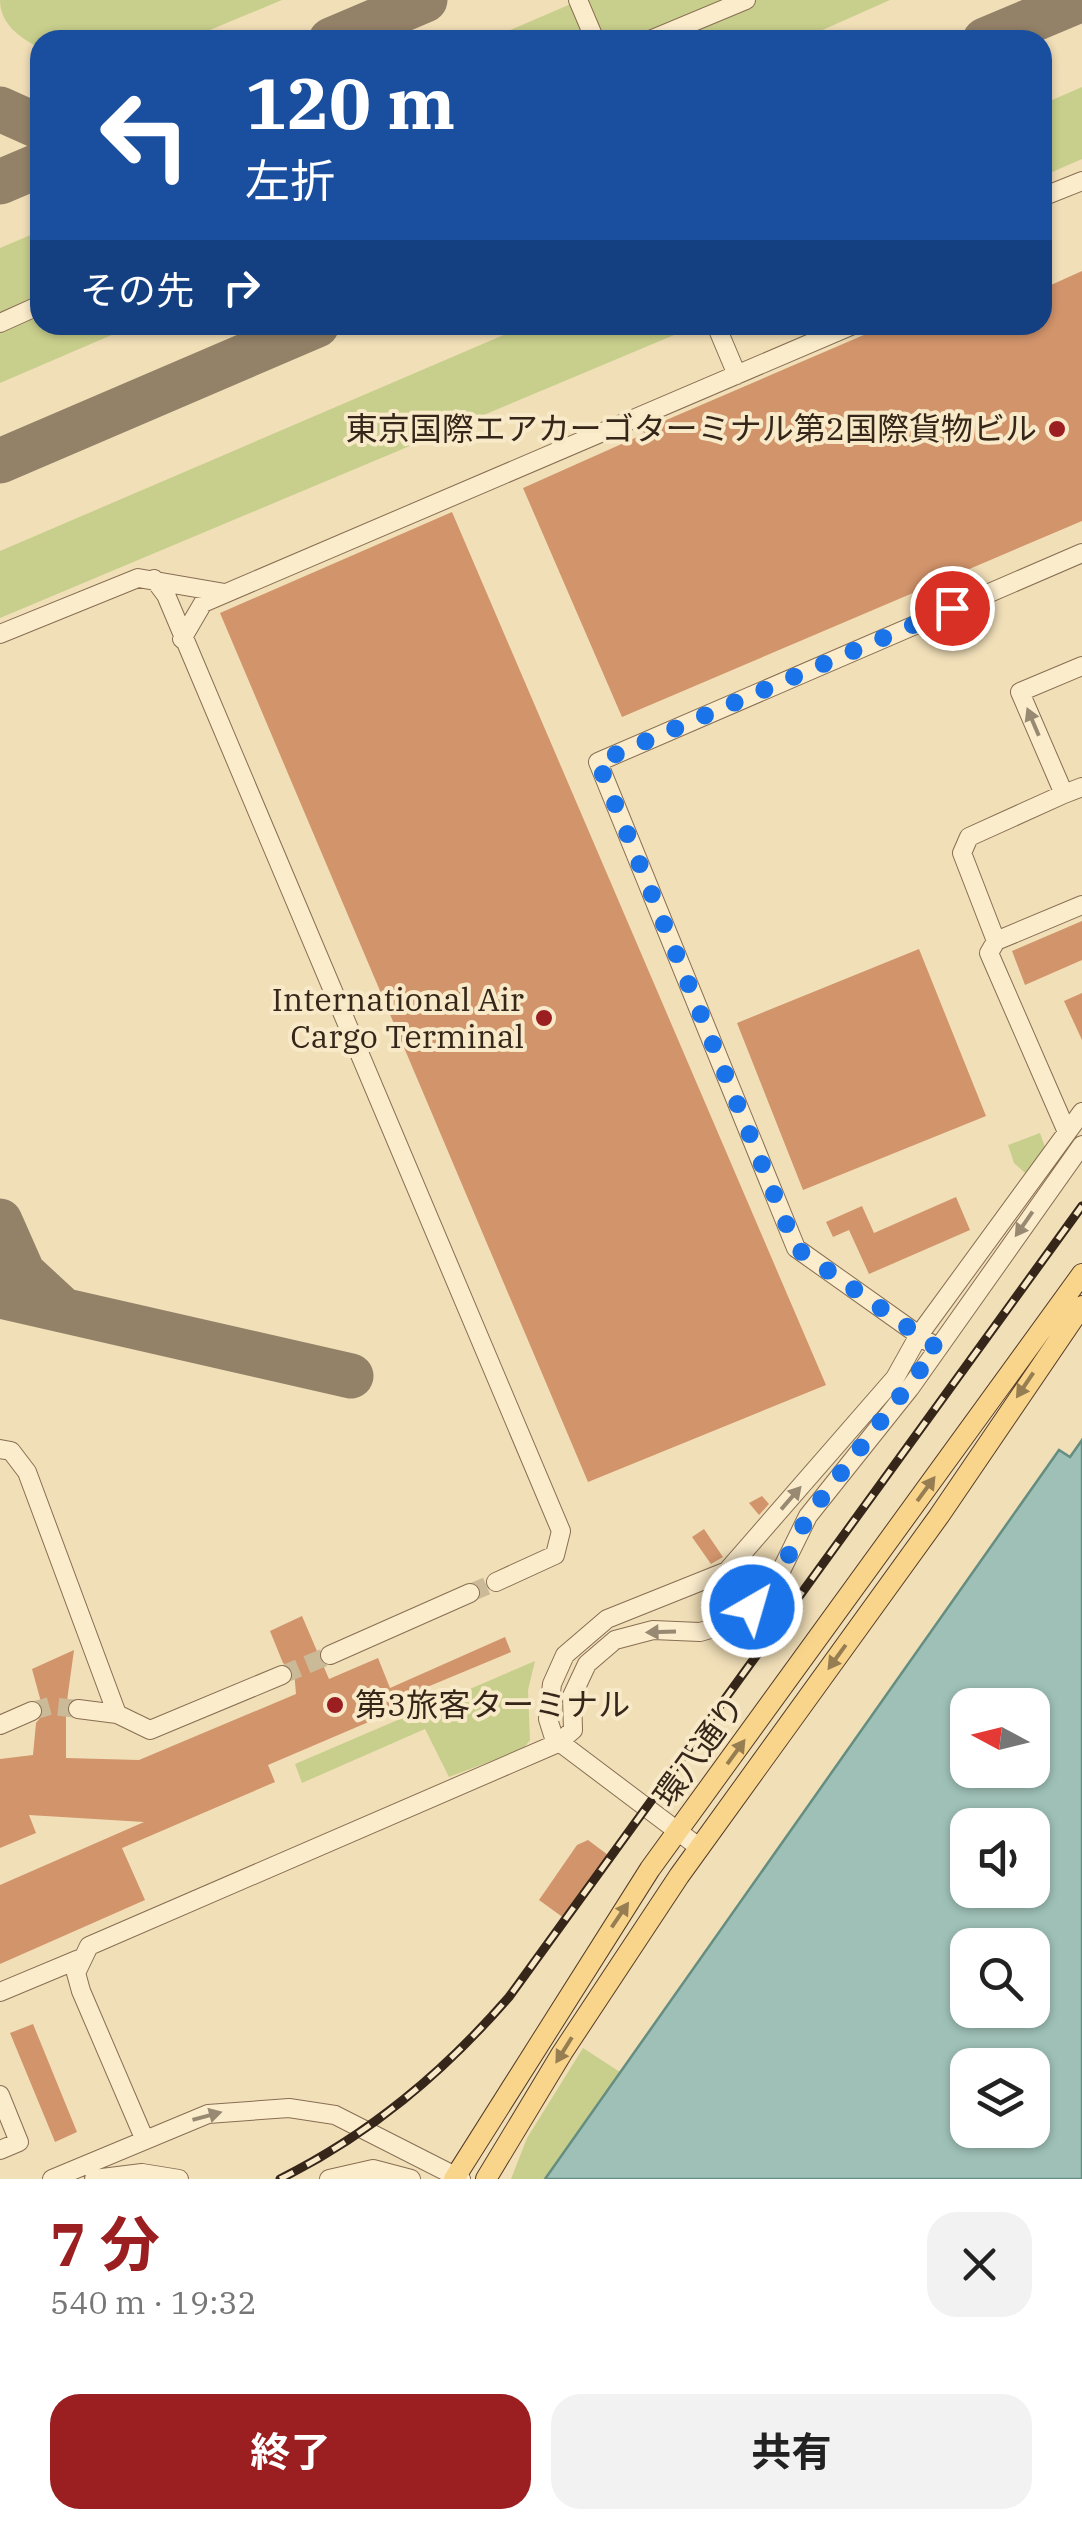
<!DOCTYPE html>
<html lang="ja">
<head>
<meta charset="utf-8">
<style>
  :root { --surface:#fff; --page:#f2f2f2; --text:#222; --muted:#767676; --accent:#9b1e21 }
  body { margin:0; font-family:"IBM Plex Serif","Noto Sans JP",serif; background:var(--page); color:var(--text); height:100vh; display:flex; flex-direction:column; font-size:38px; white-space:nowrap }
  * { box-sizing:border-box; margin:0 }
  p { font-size:32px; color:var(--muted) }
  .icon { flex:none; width:55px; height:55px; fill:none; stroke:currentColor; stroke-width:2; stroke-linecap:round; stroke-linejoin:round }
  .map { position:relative; height:2179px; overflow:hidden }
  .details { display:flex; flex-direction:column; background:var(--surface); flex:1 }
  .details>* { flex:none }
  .top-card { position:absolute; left:30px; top:30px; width:1022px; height:305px; border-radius:30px; box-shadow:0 2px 8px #0004; background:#1a4fa0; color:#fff; overflow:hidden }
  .needle { width:65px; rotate:277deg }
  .controls { position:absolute; left:950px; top:1688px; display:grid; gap:20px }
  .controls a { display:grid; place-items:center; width:100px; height:100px; border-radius:20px; background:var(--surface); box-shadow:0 2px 8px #0004; font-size:50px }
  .pin { position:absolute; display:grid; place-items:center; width:85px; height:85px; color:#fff; margin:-42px; border:5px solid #fff; border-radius:50%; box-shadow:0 2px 10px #0007 }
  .me { position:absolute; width:110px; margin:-55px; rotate:38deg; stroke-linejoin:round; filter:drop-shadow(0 0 8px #0008) }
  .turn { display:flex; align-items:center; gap:35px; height:210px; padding:0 50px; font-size:45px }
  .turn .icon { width:130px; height:130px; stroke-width:2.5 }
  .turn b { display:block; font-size:70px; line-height:85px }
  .then { display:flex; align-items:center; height:95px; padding:0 50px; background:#0003; gap:20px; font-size:38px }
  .round { display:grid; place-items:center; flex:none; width:105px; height:105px; border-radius:30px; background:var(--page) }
  .summary { display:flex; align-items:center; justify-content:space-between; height:170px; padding:0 50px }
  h1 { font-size:60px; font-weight:700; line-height:75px; color:var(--accent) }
  .primary-button { display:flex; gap:20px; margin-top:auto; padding:20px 50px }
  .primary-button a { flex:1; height:115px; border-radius:30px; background:var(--accent); color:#fff; font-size:40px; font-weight:700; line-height:115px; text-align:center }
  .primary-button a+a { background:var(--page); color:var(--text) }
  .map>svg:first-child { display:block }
  .green { fill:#c8cf8c }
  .water { fill:#9ec0b6; stroke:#658e83; stroke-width:2.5; fill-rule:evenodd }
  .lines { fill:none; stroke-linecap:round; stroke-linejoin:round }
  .taxiway { stroke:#938268; stroke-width:45 }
  .building { fill:#d2946b }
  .minor-tunnel { stroke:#cbba98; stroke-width:18; stroke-dasharray:18 9; stroke-linecap:butt }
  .minor-casing { stroke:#886e52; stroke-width:20 }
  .major-casing { stroke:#543c28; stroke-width:22 }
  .minor { stroke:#fbeccc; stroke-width:18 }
  .major { stroke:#f9d58b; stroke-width:20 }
  .rail-casing { stroke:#352619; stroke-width:9 }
  .rail { stroke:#f8e9c8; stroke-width:5; stroke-dasharray:15; stroke-linecap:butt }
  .oneway { fill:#988972 }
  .oneway2 { fill:#977e52 }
  .route { stroke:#1a73e8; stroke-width:18; stroke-dasharray:0 32.4 }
  .poi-dot { fill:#9b1e21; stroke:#f8e9c8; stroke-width:4 }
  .labels { text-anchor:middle; stroke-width:8; stroke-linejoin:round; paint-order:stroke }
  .poi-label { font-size:32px; fill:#352619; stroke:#f8e9c8; text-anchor:end }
  .street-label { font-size:32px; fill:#352619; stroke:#f8e9c8 }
</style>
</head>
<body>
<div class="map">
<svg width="1082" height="2179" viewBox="0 0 1082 2179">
  <rect width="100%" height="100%" fill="#f1dfb8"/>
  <!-- green -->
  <path class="green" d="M0,0H282L186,40H40V48C20,38 0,24 0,0Z
    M580,0H890L800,40H487Z
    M1082,87V159L1043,176V104Z
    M40,231V325H135L0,383V248Z
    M527,325H698L0,618V551Z
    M1040,1133L1046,1150L1025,1173L1014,1163L1008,1145Z
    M535,1661L528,1690L530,1740L523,1749L449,1777L425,1729L302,1783L295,1764Z
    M583,2048L620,2072L545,2179H511L527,2138Z"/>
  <!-- water -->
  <path class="water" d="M1082,1440V2179H545L1059,1450L1070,1457ZM968,1705H1032V1770H968ZM968,1825H1032V1890H968ZM968,1945H1032V2010H968ZM968,2065H1032V2130H968Z"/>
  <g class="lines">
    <!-- taxiway -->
    <path class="taxiway" d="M331,40L425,0
      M985,40L1080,0
      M0,109L40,127
      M0,182L40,165
      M0,461L317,325
      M0,1221L23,1273L62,1309
      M0,1296L351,1376"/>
  </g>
  <!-- building -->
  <path class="building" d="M1082,271V521L622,717L523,488L644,434L643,430L887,325H1042V289Z
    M452,512L826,1385L588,1482L220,613Z
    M1082,921V960L1025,985L1012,951Z
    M919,949L986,1116L803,1190L737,1023Z
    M1082,993V1040L1064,1001Z
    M956,1197L970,1230L869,1274L849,1230L833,1237L826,1222L862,1206L874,1233Z
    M762,1496L769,1504L759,1515L749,1503Z
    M704,1529L723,1557L711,1564L692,1537Z
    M728 1589a8 8 0 1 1 16 0a8 8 0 1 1-16 0Z
    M302,1616L329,1679L378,1658L390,1688L505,1637L511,1652L396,1700L399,1709L268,1765L275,1782L122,1848L145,1900L0,1964V1885L144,1822L29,1815L36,1833L0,1848V1759L33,1755L36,1723L44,1713L32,1669L74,1650L66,1708V1758L139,1760L296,1694L294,1671L283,1663L270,1631Z
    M588,1840L612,1858L568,1921L539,1900L577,1845Z
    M33,2024L77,2132L55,2142L10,2033Z"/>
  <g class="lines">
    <!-- minor-tunnel -->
    <path class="minor-tunnel" d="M470,1593L496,1582
      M282,1675L330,1655
      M32,1711L50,1706L78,1709"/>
    <!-- minor casing -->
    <g class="minor-casing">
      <path id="minor" d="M578,0L595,40
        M650,40L746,0
        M1042,197L1082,181
        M0,323L40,305
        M716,325L737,375
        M154,579L166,595L561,1531L555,1555L496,1582
        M0,634L138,578L225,593
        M182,639L203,603L853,325
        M1082,666L1020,692L1064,794L1082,787
        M996,941L962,853L969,837L1064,794
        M1067,1132L989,953L996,941L1082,905
        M937,1348L796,1248L598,762L1082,553
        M0,1449L11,1451L27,1472L117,1714
        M330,1655L470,1593
        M78,1709L117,1714L150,1730L282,1675
        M0,1725L32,1711
        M700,1848L554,1738L548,1719L552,1684L565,1655L607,1619L727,1571L895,1378L919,1335L1082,1112
        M0,1992L79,1959
        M0,2095L19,2142L0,2150
        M144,2138L81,1991L76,1973L89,1946L558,1743L573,1730L572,1696L587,1664L615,1640L653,1630L700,1632L728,1624L775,1583L808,1516L910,1388L1082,1145
        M52,2179L208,2114L289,2108L335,2115L461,2179
        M94,2179L142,2173L179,2179
        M329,2179L373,2169L411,2179"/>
    </g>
    <!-- major casing -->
    <g class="major-casing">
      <path id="major" d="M454,2179L650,1869L1082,1274
        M486,2179L562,2053L679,1876L939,1516L1082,1306"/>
    </g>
    <!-- minor -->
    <use href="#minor" class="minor"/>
    <!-- major -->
    <use href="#major" class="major"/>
    <!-- rail casing -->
    <g class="rail-casing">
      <path id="rail" d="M280,2179C370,2134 443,2073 509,1997L1082,1206"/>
    </g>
    <!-- rail -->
    <use href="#rail" class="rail"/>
  </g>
  <!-- one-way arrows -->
  <defs><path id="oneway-solid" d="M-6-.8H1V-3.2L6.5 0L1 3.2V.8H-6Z" transform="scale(2.5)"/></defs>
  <g class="oneway">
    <use href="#oneway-solid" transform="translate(1033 722) rotate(-113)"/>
    <use href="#oneway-solid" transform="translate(1024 1224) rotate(125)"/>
    <use href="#oneway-solid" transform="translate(791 1498) rotate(-49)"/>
    <use href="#oneway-solid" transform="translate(661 1632) rotate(178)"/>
    <use href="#oneway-solid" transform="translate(207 2116) rotate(-15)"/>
  </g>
  <g class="oneway2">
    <use href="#oneway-solid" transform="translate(1025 1385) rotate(124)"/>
    <use href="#oneway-solid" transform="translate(926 1489) rotate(-54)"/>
    <use href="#oneway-solid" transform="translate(837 1657) rotate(126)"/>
    <use href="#oneway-solid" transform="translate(736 1752) rotate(-54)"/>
    <use href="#oneway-solid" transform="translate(620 1915) rotate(-56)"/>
    <use href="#oneway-solid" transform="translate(564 2050) rotate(122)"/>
  </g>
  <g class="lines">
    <!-- route -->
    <path class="route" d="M752,1607L775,1583L808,1516L937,1348L796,1248L598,762L952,608"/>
  </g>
  <!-- markers -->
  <g class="poi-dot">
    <circle cx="1057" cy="429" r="10"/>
    <circle cx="544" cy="1018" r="10"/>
    <circle cx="335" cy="1705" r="10"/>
  </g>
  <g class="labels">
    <!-- poi labels -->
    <g class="poi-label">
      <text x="1037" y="440">東京国際エアカーゴターミナル第2国際貨物ビル</text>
      <text x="524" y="1011">International Air<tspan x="524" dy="37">Cargo Terminal</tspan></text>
      <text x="355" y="1716" text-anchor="start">第3旅客ターミナル</text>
    </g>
    <!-- street labels -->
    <g class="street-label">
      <text transform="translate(699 1751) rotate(-54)" y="11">環八通り</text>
    </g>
  </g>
</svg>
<div class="controls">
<a><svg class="needle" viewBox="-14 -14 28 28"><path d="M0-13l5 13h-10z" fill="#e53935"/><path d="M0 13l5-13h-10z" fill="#767676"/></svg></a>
<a><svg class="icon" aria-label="sound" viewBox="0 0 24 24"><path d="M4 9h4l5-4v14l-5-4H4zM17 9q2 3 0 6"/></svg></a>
<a><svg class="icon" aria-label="search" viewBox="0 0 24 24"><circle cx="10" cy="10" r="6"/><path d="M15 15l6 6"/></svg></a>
<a><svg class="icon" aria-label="layers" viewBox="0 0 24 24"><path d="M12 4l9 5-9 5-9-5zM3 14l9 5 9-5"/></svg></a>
</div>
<div class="pin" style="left:952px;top:608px;background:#d93025"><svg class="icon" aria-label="arrive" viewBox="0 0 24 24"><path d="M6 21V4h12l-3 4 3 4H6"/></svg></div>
<svg class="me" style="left:752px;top:1607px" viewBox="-20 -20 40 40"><circle r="17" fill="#1a73e8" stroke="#fff" stroke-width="3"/><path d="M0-11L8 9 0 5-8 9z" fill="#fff"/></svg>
<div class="top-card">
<div class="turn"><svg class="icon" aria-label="left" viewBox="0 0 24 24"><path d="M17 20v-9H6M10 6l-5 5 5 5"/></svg><div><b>120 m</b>左折</div></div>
<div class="then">その先<svg class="icon" aria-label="right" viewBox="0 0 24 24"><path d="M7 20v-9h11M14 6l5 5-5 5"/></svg></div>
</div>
</div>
<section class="details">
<div class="summary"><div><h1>7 分</h1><p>540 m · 19:32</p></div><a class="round"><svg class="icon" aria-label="close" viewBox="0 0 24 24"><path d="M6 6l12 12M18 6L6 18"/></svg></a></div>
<div class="primary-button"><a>終了</a><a>共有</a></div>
</section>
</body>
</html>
